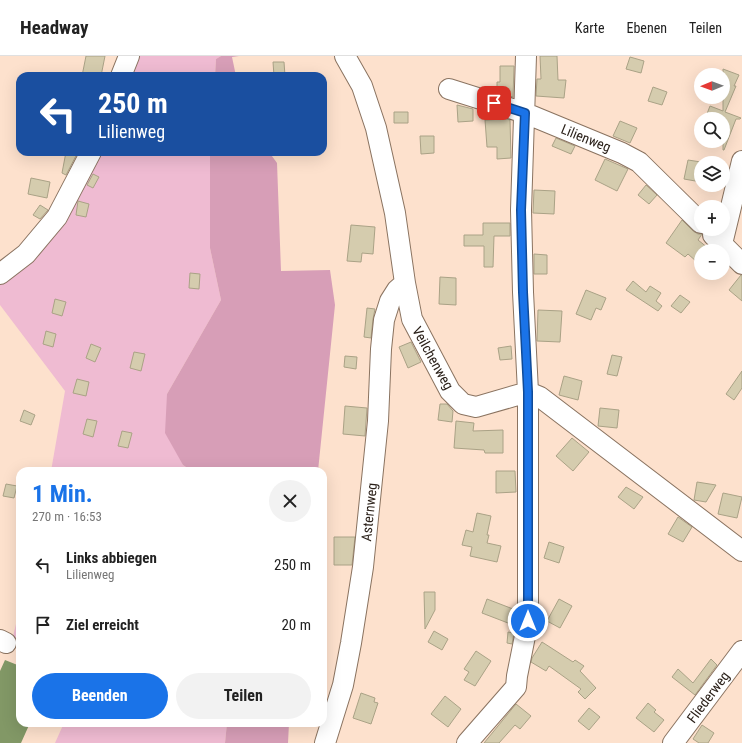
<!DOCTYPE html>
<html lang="de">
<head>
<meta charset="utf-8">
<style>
  :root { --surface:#fff; --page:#f2f2f2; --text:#222; --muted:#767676; --line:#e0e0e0; --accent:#1a73e8 }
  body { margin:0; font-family:"Roboto Condensed",sans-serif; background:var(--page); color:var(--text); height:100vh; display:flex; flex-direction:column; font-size:15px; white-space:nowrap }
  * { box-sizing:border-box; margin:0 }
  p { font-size:13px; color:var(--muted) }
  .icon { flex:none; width:22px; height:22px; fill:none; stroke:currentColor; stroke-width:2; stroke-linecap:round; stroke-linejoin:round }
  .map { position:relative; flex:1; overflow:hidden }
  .details { position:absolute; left:16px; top:411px; width:311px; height:260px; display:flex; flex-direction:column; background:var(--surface); border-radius:12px; box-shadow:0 4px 16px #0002 }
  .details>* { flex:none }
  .banner { position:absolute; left:16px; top:16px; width:311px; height:84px; border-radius:12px; box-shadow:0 4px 16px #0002; background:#1a4fa0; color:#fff; overflow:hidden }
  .needle { width:26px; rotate:269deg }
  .buttons { position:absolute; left:694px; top:12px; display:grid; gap:8px }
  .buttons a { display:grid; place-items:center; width:36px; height:36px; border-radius:50%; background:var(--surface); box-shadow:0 4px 16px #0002; font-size:20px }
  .pin { position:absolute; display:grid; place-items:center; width:34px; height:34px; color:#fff; margin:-17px; border-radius:8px; box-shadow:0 2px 6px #0006 }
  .me { position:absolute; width:44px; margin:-22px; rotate:0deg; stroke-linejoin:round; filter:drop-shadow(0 0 3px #0008) }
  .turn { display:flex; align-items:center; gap:14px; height:84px; padding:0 16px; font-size:18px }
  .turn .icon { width:52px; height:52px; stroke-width:2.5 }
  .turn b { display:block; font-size:28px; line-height:34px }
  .round { display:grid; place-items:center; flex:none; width:42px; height:42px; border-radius:21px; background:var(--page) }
  .summary { display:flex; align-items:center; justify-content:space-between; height:68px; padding:0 16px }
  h1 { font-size:24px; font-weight:700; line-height:30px; color:var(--accent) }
  .button { display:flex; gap:8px; margin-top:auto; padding:8px 16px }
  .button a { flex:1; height:46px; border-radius:24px; background:var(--accent); color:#fff; font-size:16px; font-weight:700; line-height:46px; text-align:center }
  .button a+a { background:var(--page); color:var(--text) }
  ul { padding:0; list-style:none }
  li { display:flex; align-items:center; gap:12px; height:60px; padding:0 16px }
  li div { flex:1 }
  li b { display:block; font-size:15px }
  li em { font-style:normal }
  header { display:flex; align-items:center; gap:24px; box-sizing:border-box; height:56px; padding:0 20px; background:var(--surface); border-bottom:1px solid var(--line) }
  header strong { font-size:19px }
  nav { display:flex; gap:22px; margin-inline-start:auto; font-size:14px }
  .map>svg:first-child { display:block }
  .green { fill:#efbbd2 }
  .forest { fill:#d79eb7 }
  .water { fill:#829866 }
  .building { fill:#d5ccae; stroke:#aaa286 }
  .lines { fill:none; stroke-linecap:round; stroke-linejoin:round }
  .minor-casing { stroke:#8a7360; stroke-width:22 }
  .minor { stroke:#fff; stroke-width:20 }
  .route-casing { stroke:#114b97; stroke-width:10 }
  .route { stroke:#1a73e8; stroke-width:7 }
  .labels { text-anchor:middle; stroke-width:3; stroke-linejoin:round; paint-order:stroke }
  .street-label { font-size:14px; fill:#2b211a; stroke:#fff }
</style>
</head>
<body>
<header>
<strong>Headway</strong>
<nav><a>Karte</a><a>Ebenen</a><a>Teilen</a></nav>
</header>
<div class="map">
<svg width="742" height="687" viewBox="0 0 742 687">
  <rect width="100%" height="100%" fill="#fde1cd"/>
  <!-- green -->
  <path class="green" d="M129,0H221L216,3L215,20H121Z
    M91,96H210V192L221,244L167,338L183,409L192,415H51L65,335L0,249V218L26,198Z
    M20,551V593L11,589Z
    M64,667H227L225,687H55Z"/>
  <!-- forest -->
  <path class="forest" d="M221,0H239L232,1L236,20H215L216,3Z
    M210,96H269L277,107L281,215L330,214L335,249L318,415H192L183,409L165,377L167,338L221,244L210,192Z
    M227,667H289L288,687H225Z"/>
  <!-- water -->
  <path class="water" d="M5,604L20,610V667H30L21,687H0V615Z"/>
  <!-- building -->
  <path class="building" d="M86,0H105L101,20H82Z
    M540,0H557L558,24H566L564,42L536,40L537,23H541Z
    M630,1L644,5L641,17L626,13Z
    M273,6H284L285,20H274Z
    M500,10H514L513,41L497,36V26H500Z
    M723,13L739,19L734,30H736L725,56L741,62L740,63H736L724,94H723V63H705L710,50L723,55Z
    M653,31L667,36L662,49L648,45Z
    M457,49L473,53V65L458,66Z
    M394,56H408V67H394Z
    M506,63L510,64L511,102L497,103V91H487L485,64Z
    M620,65L637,72L630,87L613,80Z
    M420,80H434V97L421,98Z
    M556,82L575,90L571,98L552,90Z
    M66,96H78L66,119L62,117Z
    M605,103L628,113L617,135L595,124Z
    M688,104L701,106V126L684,123Z
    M93,118L99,121L93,132L87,129Z
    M31,122L50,126L47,142L28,138Z
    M646,129L657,139L649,148L638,139Z
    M534,134L555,135L554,158L533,157Z
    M78,145L89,148L86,161L76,159Z
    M40,149L48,154L40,163L33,159Z
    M682,164L693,175L698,178H702L698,184L708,192L706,195H701V201L697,206L688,198L685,201L666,187Z
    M483,167H510V180H494L493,211H484V190H464V179H483Z
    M351,169L375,171L373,198L362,197L361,206L347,205Z
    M534,198L547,199V218H534Z
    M190,217L200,218L199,233L189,232Z
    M741,219H742V245L729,234Z
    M440,221L456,222V249L439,248Z
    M633,225L646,236L650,230L661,237L656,245L662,250L658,255L626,234Z
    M586,234L606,242L601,254L596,252L591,264L576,258Z
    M680,239L690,246L681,257L671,250Z
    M55,243L66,246L62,260L52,257Z
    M367,252L375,253L373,263L371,282L364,281Z
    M538,254L562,255L560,286L537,285Z
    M46,275L56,278L53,291L43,288Z
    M411,286L421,306L408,312L399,291Z
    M91,288L101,292L95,306L86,302Z
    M511,290L512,303L500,304L498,292Z
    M134,296L145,298L141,315L130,312Z
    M612,299L622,301L617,320L607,318Z
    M345,300L357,301L356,313L344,311Z
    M742,315V332L734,344L726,338Z
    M564,320L582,325L578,344L559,339Z
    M77,323L89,326L86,340L73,337Z
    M440,348H447L453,355L452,366L438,364Z
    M345,350L367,352L365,380L343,378Z
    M600,352L619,354L617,372L598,370Z
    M24,354L35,359L31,369L20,365Z
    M87,363L97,365L93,381L83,378Z
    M456,365L474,367L473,375L503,374V397H485L484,394L454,392Z
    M122,375L132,377L128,392L118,390Z
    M572,382L589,396L573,415L556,400Z
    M496,415H515L516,436L496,437Z
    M697,426L716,429L706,446L694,444Z
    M6,428L17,430L14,442L3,440Z
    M626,431L643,441L634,453L618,441Z
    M723,437L742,441L737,462L718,458Z
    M477,457L491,460L487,479H489L487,487L501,490L497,506L470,500L472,491L462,489L466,474L473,476Z
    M678,461L692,471L683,486L668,478Z
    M334,481H355L352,509H334Z
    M549,486L564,491L559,507L544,502Z
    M424,536H435V554L425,573Z
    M487,543L513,553L508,567L482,557Z
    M559,543L572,550L560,572L547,565Z
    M434,575L448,583L442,594L428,586Z
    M508,576L514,577L512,588L507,587Z
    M542,586L573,606L575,604L584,610L580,615L596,632L585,643L578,636L581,633L549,610L546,615L531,606L532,602Z
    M476,595L491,605L475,630L464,624L469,616L464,613Z
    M711,603L717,609L695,639L672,621L678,613L693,627Z
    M361,637L375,642L374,646L378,647L371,668L353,662Z
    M445,640L461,653L448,671L431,658Z
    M648,647L656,654L654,656L664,664L654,676L636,662Z
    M516,648L531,660L520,673L515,669L499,687H484Z
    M589,652L600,661L589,674L578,665Z
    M702,669L714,677L708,687H699L693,683Z"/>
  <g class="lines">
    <!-- minor casing -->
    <g class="minor-casing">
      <path id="minor" d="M345,0L362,30L376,72L395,157L405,227L412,263L450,335L463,348L476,351L528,336L540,341L742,495
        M121,20L129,0
        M449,33L525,57L622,97L639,106L701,167
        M713,179L742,208
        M722,188L742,105
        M0,218L26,198L57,161L91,96
        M0,584L6,587
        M325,687L343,629L351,587L363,511L378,365L381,293L384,264L390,245L397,234L405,227
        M467,687L516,631L517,620L528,565V336L523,236L521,154L526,0
        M673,687L742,595"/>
    </g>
    <!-- minor -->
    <use href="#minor" class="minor"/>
  </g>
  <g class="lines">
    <!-- route casing -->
    <g class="route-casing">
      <path id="route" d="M494,47L525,57L521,154L523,236L528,336V565"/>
    </g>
    <!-- route -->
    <use href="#route" class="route"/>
  </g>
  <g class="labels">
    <!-- street labels -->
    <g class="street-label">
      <text transform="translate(586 82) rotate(22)" y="5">Lilienweg</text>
      <text transform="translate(433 302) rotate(61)" y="5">Veilchenweg</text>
      <text transform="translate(369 456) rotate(-84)" y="5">Asternweg</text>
      <text transform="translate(708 641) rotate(-53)" y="5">Fliederweg</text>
    </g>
  </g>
</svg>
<div class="buttons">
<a><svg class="needle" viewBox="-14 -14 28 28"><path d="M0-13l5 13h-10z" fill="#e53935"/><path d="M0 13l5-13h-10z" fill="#767676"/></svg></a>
<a><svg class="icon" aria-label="search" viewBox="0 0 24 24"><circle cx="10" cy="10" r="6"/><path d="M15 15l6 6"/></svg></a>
<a><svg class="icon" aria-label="layers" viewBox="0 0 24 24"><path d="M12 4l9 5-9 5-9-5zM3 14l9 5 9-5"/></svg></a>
<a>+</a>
<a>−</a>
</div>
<div class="pin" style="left:494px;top:47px;background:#d93025"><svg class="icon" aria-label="arrive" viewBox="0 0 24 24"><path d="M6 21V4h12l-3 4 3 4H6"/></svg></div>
<svg class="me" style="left:528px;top:565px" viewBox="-20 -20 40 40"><circle r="17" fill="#1a73e8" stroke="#fff" stroke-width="3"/><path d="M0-11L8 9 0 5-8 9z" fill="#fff"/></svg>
<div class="banner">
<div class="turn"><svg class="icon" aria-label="left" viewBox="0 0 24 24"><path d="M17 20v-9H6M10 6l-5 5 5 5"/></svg><div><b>250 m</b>Lilienweg</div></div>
</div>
<section class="details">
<div class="summary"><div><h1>1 Min.</h1><p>270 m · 16:53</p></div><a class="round"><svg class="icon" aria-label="close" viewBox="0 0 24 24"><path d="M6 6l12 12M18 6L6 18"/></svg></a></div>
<ul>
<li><svg class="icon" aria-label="left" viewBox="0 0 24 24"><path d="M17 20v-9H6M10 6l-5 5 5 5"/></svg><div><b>Links abbiegen</b><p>Lilienweg</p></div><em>250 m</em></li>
<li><svg class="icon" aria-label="arrive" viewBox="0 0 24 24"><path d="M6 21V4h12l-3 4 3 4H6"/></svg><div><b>Ziel erreicht</b></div><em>20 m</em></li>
</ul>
<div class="button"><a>Beenden</a><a>Teilen</a></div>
</section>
</div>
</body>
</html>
